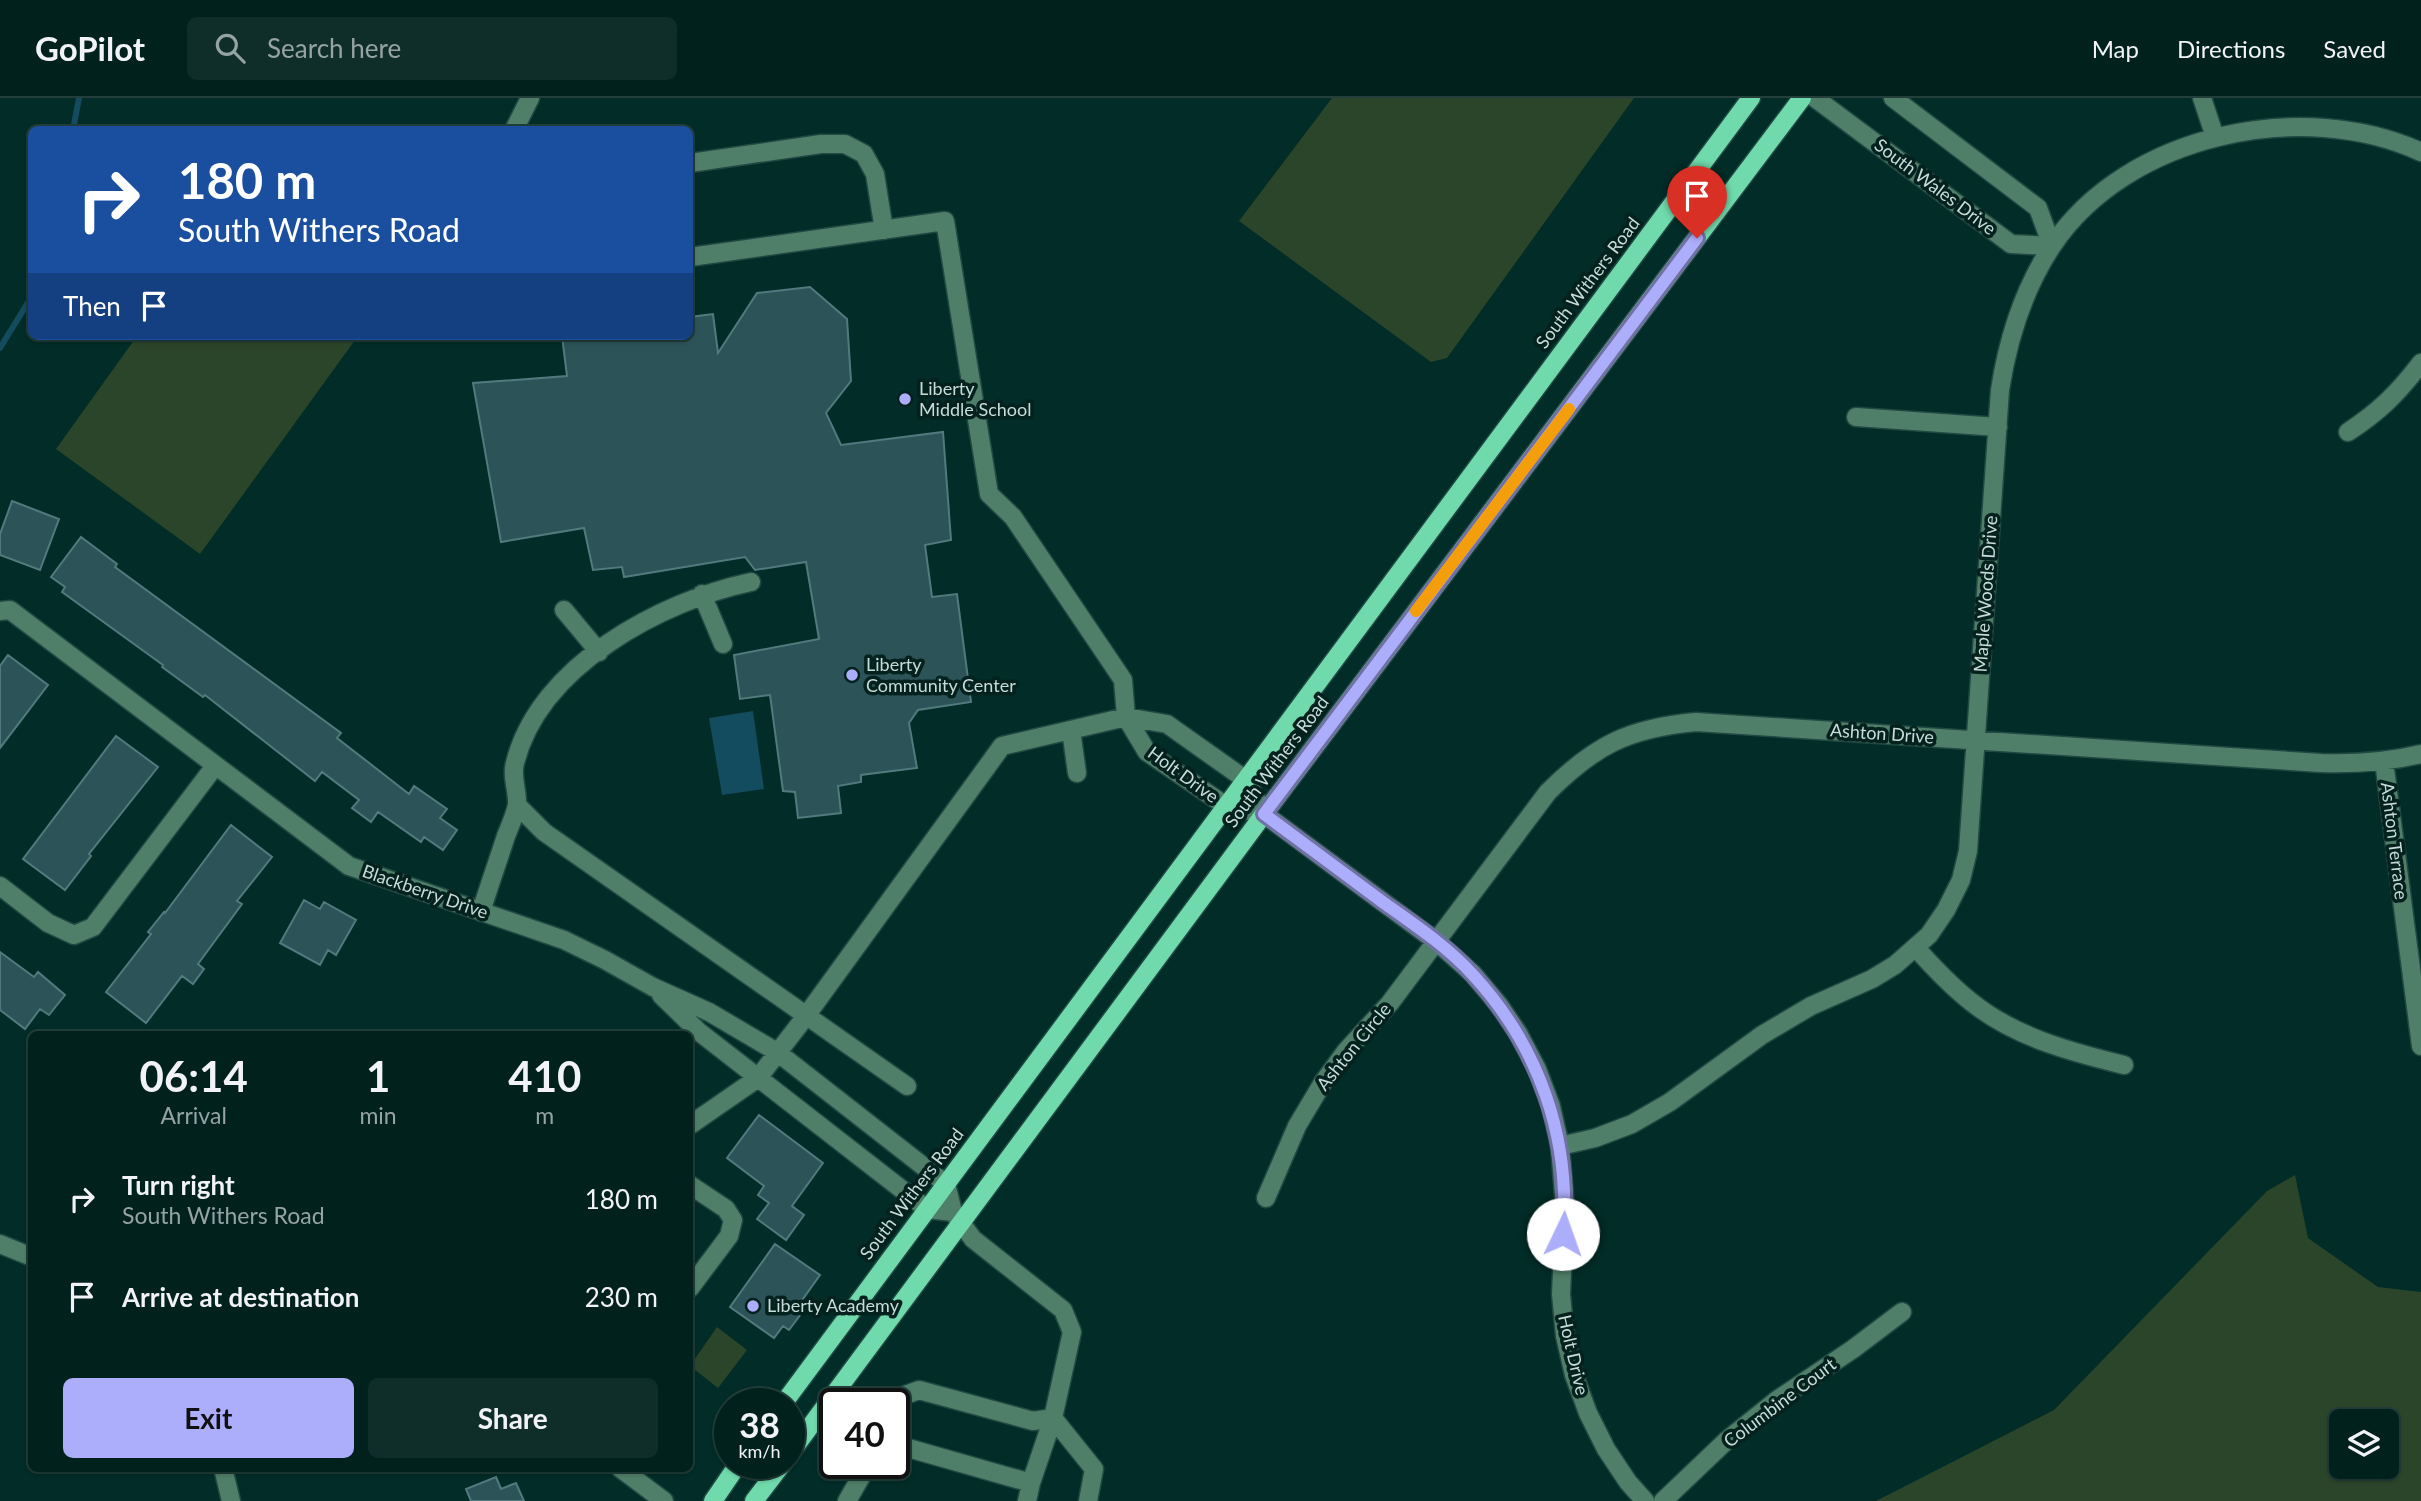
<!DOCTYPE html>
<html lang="en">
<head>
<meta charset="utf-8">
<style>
  :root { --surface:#01211d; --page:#0f2e2a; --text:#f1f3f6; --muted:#96a3a4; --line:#233e3b; --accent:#adaefb }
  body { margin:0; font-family:Lato,sans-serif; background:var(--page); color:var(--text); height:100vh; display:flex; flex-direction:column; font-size:26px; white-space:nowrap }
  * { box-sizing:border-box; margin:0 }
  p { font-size:23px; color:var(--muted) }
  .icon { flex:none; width:38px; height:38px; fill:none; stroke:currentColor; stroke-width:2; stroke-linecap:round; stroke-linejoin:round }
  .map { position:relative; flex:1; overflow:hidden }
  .drawer { position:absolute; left:28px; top:933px; width:665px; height:441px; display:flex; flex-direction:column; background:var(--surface); border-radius:10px; box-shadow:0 2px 5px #0004,0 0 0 2px var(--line) }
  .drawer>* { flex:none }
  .top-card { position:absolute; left:28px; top:28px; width:665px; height:214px; border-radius:10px; box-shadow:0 2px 5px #0004,0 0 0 2px var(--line); background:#1a4fa0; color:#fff; overflow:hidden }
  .controls { position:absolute; left:2329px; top:1311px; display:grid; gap:14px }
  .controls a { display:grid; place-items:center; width:70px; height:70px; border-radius:10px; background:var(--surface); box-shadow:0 2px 5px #0004,0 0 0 2px var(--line); font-size:35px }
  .speed { position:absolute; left:714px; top:1290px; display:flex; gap:14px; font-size:35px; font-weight:700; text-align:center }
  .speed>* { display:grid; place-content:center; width:91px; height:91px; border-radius:50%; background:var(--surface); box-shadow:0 2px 5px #0004,0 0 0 2px var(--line); line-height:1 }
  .speed small { font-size:18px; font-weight:400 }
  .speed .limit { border:4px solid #111; border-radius:10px; background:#fff; color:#111 }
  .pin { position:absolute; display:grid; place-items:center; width:60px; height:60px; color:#fff; margin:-72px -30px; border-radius:50% 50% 50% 0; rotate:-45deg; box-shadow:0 0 7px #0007 }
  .pin .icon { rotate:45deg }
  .me { position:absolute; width:77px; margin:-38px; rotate:3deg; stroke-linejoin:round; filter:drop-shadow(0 0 5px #0008) }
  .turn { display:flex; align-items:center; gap:24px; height:147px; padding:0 35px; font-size:32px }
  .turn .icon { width:91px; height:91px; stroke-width:2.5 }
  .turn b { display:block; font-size:49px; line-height:60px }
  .then { display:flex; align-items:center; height:66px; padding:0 35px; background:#0003; gap:14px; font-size:26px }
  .eta { display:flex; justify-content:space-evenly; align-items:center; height:119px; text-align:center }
  .eta b { font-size:42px; font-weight:700; line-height:49px }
  .button { display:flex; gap:14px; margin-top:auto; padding:14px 35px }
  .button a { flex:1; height:80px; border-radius:10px; background:var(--accent); color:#111; font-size:28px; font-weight:700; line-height:80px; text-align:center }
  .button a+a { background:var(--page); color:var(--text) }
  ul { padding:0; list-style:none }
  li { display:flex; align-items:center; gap:21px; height:98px; padding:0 35px }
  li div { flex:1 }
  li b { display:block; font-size:26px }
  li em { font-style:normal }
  header { display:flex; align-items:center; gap:42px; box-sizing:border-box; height:98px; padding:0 35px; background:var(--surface); border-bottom:2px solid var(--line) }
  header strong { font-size:33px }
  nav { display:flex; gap:38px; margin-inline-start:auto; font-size:24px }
  .search { width:490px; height:63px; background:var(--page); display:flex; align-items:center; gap:18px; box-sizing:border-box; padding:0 24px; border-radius:10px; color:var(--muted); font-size:26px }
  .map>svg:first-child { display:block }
  .green { fill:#2b452a; fill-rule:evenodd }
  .water { fill:#134c5e }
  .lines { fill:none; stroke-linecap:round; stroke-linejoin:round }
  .stream { stroke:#134c5e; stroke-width:6 }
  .building { fill:#2c5458; stroke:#517a7e; stroke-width:2 }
  .minor-casing { stroke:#214843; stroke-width:21 }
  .major-casing { stroke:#214843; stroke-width:21 }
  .minor { stroke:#4f7f68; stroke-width:18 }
  .major { stroke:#70daac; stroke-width:18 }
  .route-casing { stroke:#7071a3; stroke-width:18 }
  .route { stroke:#adaefb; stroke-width:12 }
  .slow { stroke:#f59e0b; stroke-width:12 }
  .poi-dot { fill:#adaefb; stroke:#03211d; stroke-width:2.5 }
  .labels { text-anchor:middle; stroke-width:7; stroke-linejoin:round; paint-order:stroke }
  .street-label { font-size:18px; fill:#c7dcd8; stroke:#03211d }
  .poi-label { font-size:18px; fill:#c7dcd8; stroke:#03211d; text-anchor:start }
</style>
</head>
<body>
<header>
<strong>GoPilot</strong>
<div class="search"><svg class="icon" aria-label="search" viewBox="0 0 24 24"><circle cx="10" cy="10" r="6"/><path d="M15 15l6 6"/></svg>Search here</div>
<nav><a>Map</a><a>Directions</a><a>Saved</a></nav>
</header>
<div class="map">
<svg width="2421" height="1403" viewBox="0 0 2421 1403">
  <rect width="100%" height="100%" fill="#012c27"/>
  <!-- green -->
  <path class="green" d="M1332,0H1634L1447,260L1431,264L1239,123Z
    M137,238H358L200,456L56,351Z
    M2295,1077L2308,1140L2378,1189L2421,1194V1403H1876L2054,1312L2267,1093ZM2342,1323H2387V1368H2342Z
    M717,1229L747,1252L718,1290L690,1268Z"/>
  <!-- water -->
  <path class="water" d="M753,613L764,691L722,697L709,620Z"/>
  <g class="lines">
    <!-- stream -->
    <path class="stream" d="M73,32L79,0
      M0,250L32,198"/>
  </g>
  <!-- building -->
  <path class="building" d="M810,189L847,221L851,283L826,315L841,347L943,334L951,442L925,447L932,499L957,496L971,604L918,612L909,625L917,670L861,677V684L838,688L841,715L798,720L795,694L783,693L770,597L740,601L734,557L819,541L806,464L755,472L745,459L624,479L622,469L593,472L584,430L501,444L473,285L567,278L562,238H690V219L713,216L718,255L757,195Z
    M12,403L59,421L40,472L0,457V436Z
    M81,439L117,466L115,469L341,635L337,640L409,696L414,688L447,711L440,720L457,732L443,752L424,739L421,744L378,714L371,724L352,710L359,702L322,674L315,683L205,597L203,599L162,569L163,567L62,494L65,489L51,479Z
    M8,557L48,587L0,650V568Z
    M116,638L158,669L89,756L91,758L65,792L23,761Z
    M231,727L272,759L237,803L242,806L198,866L204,871L193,886L182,878L146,925L106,894L151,836L148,834L164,814L165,815Z
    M304,802L320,811L324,804L356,822L336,857L328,852L320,867L280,845Z
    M0,854L34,879L38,874L65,897L49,917L40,911L25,931L0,912Z
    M759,1017L823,1065L792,1108L804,1117L786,1142L757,1121L769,1105L758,1097L764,1088L727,1060Z
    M775,1146L820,1177L798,1208L804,1212L789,1232L783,1228L774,1240L730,1209Z
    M496,1379L501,1391L516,1385L524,1403H471L466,1391Z"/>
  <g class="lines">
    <!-- minor casing -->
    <g class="minor-casing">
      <path id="minor" d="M1815,0L2011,146L2052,148L2038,110L1893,0
        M2202,0L2212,30
        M514,32L530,0
        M690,65L821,46H845L864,56L875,76L884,132
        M690,159L945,123L989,396L1013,419L1123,582L1126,619L1147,654L1226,708L1264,716L1437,844L1473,876L1499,907L1518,935L1537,971L1551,1008L1560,1048L1565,1110L1561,1196L1565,1238L1574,1277L1588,1315L1606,1351L1628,1384L1645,1403
        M1856,319L1998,329
        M2348,334C2380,313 2398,295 2421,265
        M702,496L723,546
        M564,512L599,554
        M0,513L10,512L349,768L564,842L605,862L653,889L709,914L777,954L946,1086L953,1114L973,1141L1063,1212L1072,1234L1053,1320L1033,1323L919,1292L900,1299L894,1313
        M1071,632L1077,675
        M2384,663L2421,948
        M517,707L544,734L907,988
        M0,788L48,825L74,837L93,829L215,668
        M481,814C489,788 498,763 506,738C510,728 515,717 517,707C518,693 511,678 515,665C539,568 661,503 751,484
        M1916,850C1933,869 1950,887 1970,903C2014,939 2071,954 2124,967
        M661,897L698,933L927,1111L953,1114
        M690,1027L758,980L806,918L1002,648L1126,619L1167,626L1246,682L1264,716
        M1560,1048L1595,1040L1632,1026L1670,1004L1762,937L1811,908L1872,881L1895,867L1929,837L1946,812L1961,782L1968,753L2000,292C2008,240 2023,192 2052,148C2127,35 2304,0 2421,54
        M690,1087L726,1111L733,1122L729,1138L690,1190
        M1266,1100L1297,1028L1322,986L1346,953L1390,905L1548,694C1595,647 1629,630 1696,624L2321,665C2355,666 2388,664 2421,656
        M0,1146L32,1159
        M1053,1320L1094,1371L1088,1403
        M894,1346L1031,1385L1027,1403
        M223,1370L231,1403
        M620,1370L664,1403
        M1031,1385L1053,1320
        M847,1403L869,1365
        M1663,1403L1726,1343L1777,1302L1853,1251L1902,1214"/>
    </g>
    <!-- major casing -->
    <g class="major-casing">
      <path id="major" d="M783,1306L1751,0
        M789,1357L1264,716L1802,0
        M713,1403L739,1365
        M754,1403L783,1365"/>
    </g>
    <!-- minor -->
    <use href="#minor" class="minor"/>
    <!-- major -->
    <use href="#major" class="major"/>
  </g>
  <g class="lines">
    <!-- route casing -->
    <g class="route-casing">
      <path id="route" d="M1563,1136C1571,1040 1539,949 1474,878C1448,849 1415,827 1384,805C1344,775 1304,746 1264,716L1697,140"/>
    </g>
    <!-- route -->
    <use href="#route" class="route"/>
    <!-- slow -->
    <path class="slow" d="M1416,513L1569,311"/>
  </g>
  <!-- markers -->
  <g class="poi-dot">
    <circle cx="905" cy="301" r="7"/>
    <circle cx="852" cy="577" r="7"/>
    <circle cx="753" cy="1208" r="7"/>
  </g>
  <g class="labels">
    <!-- street labels -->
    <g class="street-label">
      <text transform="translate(1935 89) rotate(37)" y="6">South Wales Drive</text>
      <text transform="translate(1588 185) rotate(-53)" y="6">South Withers Road</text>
      <text transform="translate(1986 496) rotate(-86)" y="6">Maple Woods Drive</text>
      <text transform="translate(1882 636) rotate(4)" y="6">Ashton Drive</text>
      <text transform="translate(1277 664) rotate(-53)" y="6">South Withers Road</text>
      <text transform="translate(1183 677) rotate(36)" y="6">Holt Drive</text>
      <text transform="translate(2394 743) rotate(83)" y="6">Ashton Terrace</text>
      <text transform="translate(425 794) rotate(19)" y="6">Blackberry Drive</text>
      <text transform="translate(1354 949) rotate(-51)" y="6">Ashton Circle</text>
      <text transform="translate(912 1096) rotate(-53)" y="6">South Withers Road</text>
      <text transform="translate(1573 1257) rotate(77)" y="6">Holt Drive</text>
      <text transform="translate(1780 1305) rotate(-37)" y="6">Columbine Court</text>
    </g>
    <!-- poi labels -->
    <g class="poi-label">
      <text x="919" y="297">Liberty<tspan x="919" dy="21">Middle School</tspan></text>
      <text x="866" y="573">Liberty<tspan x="866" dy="21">Community Center</tspan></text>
      <text x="767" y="1214">Liberty Academy</text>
    </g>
  </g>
</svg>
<div class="controls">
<a><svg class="icon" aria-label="layers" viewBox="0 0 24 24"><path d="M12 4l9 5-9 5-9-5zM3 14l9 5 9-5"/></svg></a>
</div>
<div class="speed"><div>38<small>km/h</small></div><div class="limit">40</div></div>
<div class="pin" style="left:1697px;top:140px;background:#d93025"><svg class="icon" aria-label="arrive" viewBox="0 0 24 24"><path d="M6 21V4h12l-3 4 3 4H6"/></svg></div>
<svg class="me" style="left:1563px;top:1136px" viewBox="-20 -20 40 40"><circle r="19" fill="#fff"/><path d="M0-13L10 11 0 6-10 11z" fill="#adaefb"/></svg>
<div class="top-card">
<div class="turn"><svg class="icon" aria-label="right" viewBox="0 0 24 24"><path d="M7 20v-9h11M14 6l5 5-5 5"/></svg><div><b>180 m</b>South Withers Road</div></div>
<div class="then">Then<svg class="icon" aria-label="arrive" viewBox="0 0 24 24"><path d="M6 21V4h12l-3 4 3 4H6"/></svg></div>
</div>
<section class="drawer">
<div class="eta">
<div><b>06:14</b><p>Arrival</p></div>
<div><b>1</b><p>min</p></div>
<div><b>410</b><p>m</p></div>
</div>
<ul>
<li><svg class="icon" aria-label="right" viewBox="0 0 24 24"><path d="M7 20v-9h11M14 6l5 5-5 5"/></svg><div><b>Turn right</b><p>South Withers Road</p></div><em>180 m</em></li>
<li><svg class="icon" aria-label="arrive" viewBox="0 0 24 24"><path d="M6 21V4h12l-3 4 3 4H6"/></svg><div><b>Arrive at destination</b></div><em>230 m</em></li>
</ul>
<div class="button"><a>Exit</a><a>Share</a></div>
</section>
</div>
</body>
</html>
